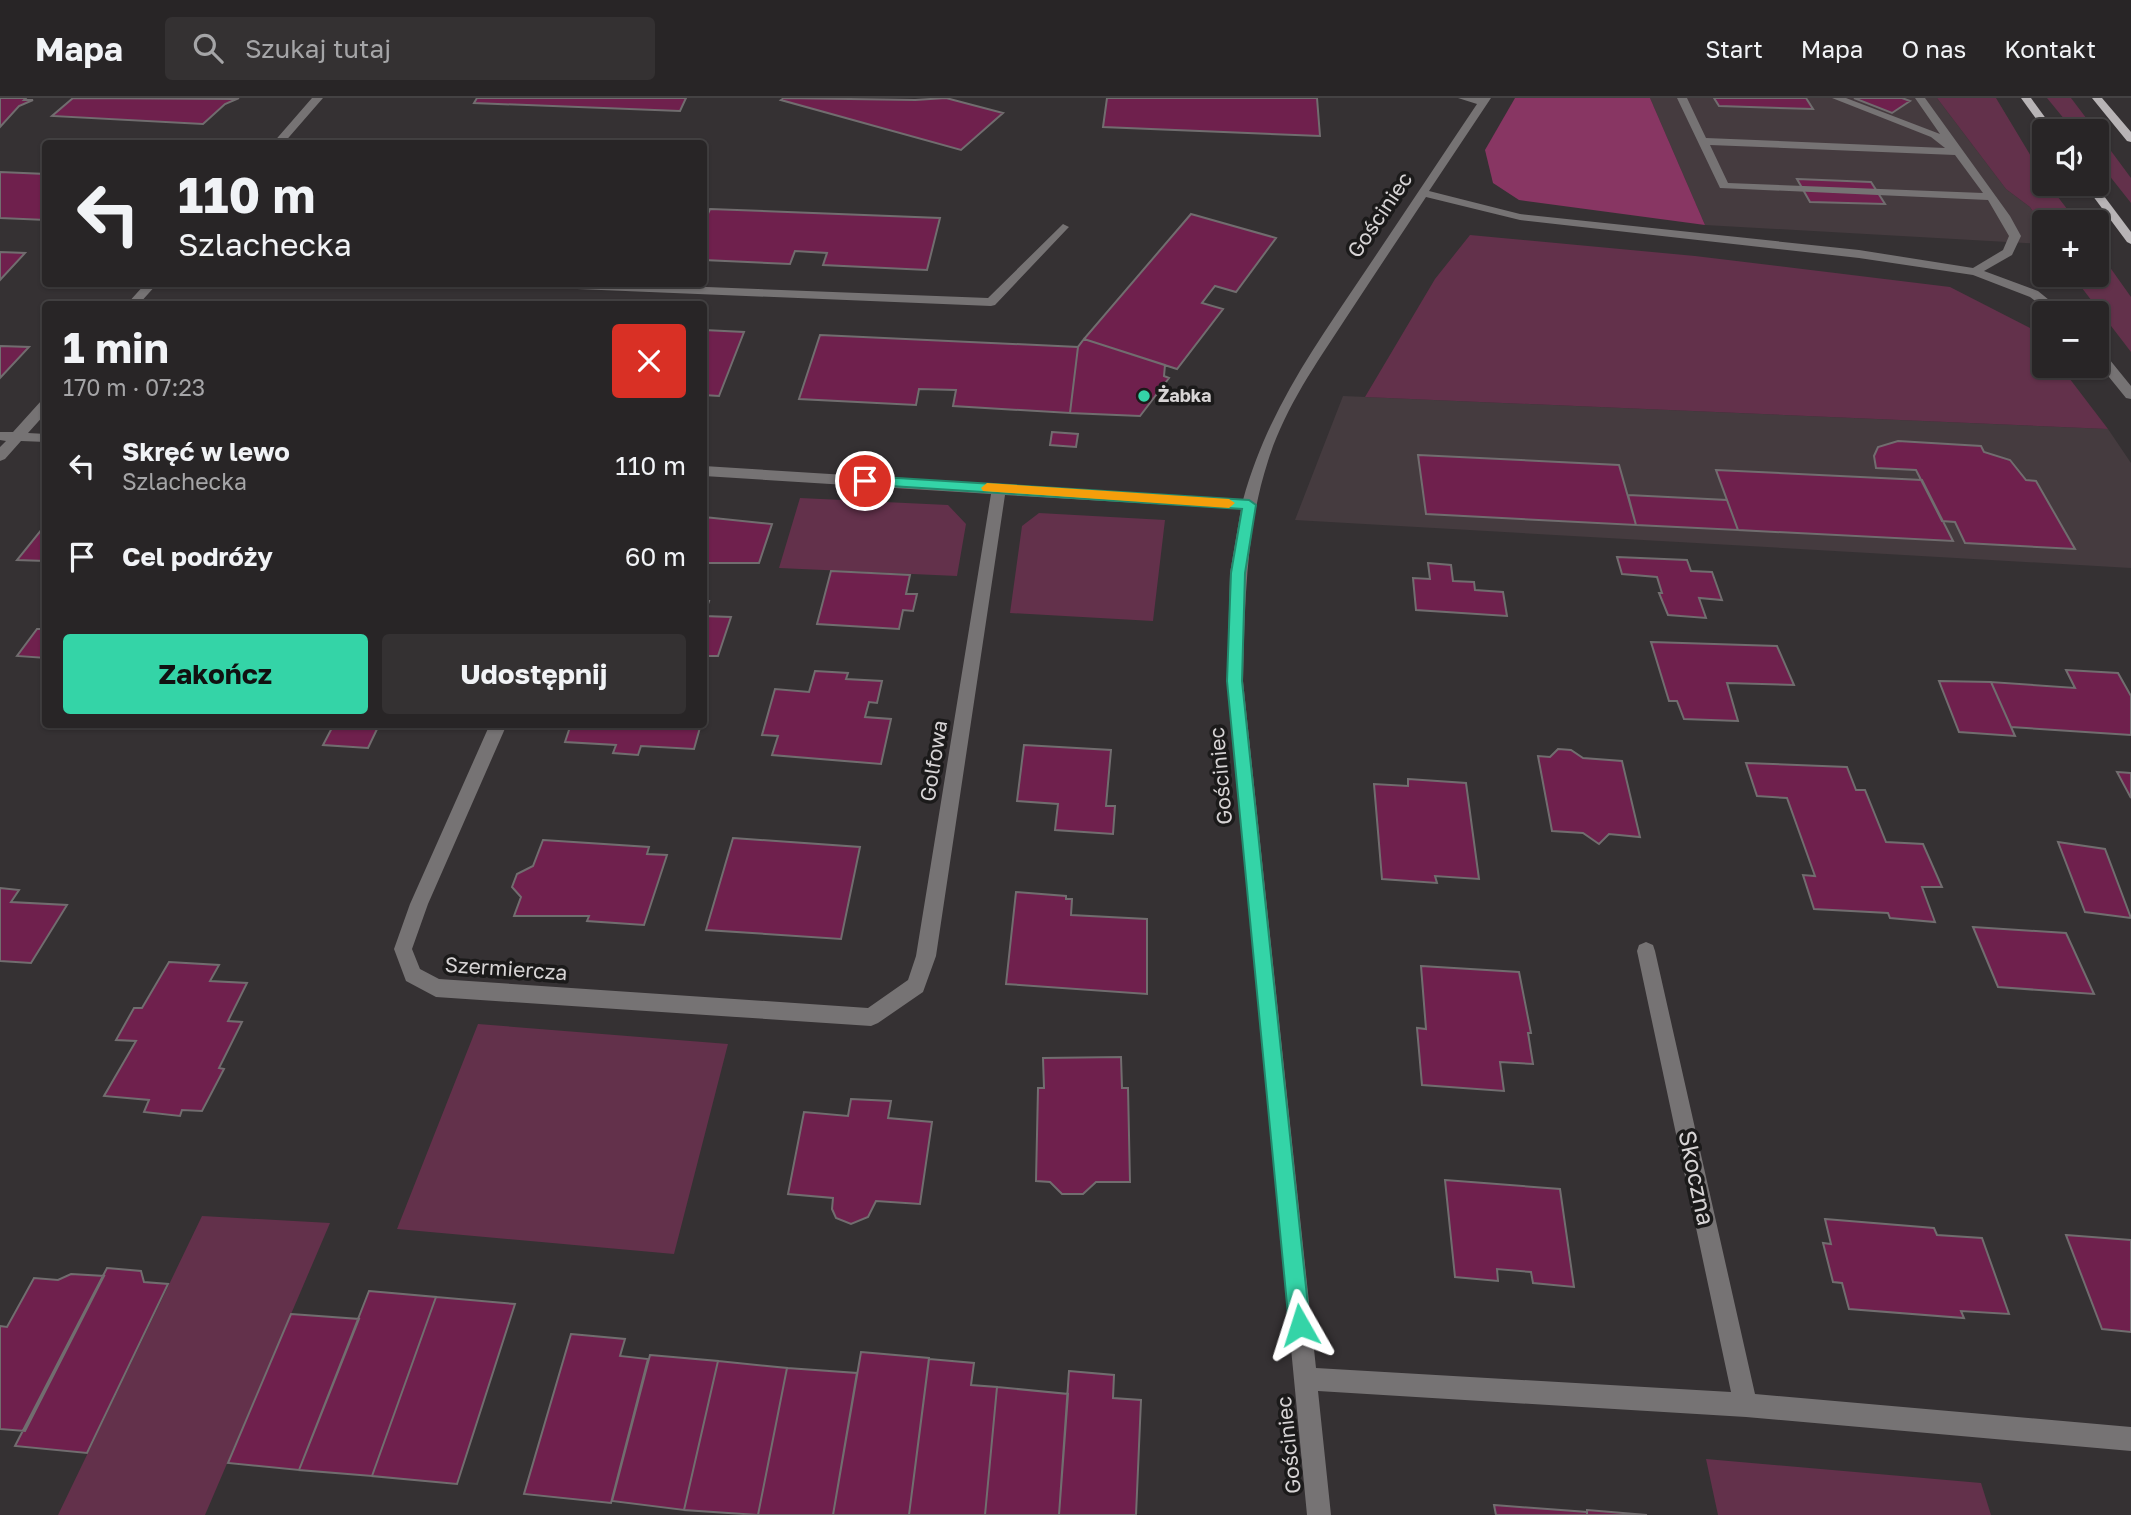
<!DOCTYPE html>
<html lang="pl">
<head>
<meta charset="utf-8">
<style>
  :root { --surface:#282526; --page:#343132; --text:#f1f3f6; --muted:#a5a5a7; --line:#444243; --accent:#34d4a7 }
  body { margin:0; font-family:"Golos Text",sans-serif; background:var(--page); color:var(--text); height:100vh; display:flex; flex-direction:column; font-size:26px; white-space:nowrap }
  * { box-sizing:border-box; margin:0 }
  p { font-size:23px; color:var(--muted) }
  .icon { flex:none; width:38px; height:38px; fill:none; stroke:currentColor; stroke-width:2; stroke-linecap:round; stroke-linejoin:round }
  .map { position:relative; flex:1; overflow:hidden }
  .side { position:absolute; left:42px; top:203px; width:665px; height:427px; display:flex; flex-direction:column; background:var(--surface); border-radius:7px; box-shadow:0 2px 5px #0004,0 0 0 2px var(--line) }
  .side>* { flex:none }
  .hud { position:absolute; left:42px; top:42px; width:665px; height:147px; border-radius:7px; box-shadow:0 2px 5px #0004,0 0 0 2px var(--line); background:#282526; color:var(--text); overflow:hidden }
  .buttons { position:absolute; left:2032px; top:21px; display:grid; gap:14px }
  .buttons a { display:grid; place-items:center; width:77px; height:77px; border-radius:7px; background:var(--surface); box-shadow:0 2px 5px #0004,0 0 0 2px var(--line); font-size:35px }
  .pin { position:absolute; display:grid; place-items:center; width:60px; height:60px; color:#fff; margin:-30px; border:4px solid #fff; border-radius:50%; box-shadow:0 2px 7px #0007 }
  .me { position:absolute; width:77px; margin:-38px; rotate:354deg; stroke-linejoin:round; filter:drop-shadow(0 0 5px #0008) }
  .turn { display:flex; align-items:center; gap:24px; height:147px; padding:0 21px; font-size:32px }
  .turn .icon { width:91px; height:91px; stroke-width:2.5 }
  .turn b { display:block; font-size:49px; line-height:60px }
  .round { display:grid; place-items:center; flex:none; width:74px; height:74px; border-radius:7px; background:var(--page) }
  .summary { display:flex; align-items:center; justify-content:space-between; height:119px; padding:0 21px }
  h1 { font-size:42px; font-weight:700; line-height:52px }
  .primary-button { display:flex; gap:14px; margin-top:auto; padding:14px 21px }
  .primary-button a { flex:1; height:80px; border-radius:7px; background:var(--accent); color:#111; font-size:28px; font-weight:700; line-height:80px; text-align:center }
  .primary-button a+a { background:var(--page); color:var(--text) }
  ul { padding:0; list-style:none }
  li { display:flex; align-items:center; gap:21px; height:91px; padding:0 21px }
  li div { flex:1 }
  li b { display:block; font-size:26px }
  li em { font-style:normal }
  header { display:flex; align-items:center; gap:42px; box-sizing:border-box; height:98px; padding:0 35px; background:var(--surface); border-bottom:2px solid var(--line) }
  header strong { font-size:33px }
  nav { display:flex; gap:38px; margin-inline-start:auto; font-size:24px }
  .search { width:490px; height:63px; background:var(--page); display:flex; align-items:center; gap:18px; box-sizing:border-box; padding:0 24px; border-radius:7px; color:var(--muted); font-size:26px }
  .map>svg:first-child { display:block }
  .built { fill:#453b3f }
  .green { fill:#63314b }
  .forest { fill:#883663 }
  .building { fill:#6f204d; stroke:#716d6f; stroke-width:2 }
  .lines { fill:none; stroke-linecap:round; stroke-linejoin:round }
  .minor { fill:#767374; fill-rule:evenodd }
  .major { fill:#b8b4b6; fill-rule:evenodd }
  .route { fill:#34d4a7; stroke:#228a6d; stroke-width:2 }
  .slow { fill:#f59e0b }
  .poi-dot { fill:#34d4a7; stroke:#1b1a1a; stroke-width:2.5 }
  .labels { text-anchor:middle; stroke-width:7; stroke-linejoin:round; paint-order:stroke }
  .far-poi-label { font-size:18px; font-weight:bold; fill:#d7d4d5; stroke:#1b1a1a; text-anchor:start }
  .street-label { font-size:21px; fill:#d7d4d5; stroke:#1b1a1a }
  .near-street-label { font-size:24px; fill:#d7d4d5; stroke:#1b1a1a }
</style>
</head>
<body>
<header>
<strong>Mapa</strong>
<div class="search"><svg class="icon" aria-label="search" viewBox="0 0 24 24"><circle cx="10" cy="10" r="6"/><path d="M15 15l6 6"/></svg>Szukaj tutaj</div>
<nav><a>Start</a><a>Mapa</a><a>O nas</a><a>Kontakt</a></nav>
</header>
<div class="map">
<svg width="2131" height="1417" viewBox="0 0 2131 1417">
  <rect width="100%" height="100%" fill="#353133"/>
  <!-- built -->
  <path class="built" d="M1650,0H1937L2006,91L2030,109L2044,130V146L1705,127Z
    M1343,298L2108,331L2131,365V470L1295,422Z"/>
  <!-- green -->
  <path class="green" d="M1937,0H1996L2044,80V86H2048L2077,124H2044V130L2030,109L2006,91Z
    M2047,0H2071L2096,33H2074Z
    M2097,34L2131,80V105L2097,62Z
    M1470,137L1695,158L1950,189L2032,231L2044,247V268H2060L2108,331L1365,299L1435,181Z
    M2097,151L2131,199V254L2072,177H2096Z
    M800,400L948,407L966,426L957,478L779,470Z
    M1039,415L1165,422L1153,523L1010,515L1022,428Z
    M478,926L728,946L674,1156L397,1131Z
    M202,1118L330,1125L205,1417H58Z
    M1706,1361L1981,1385L1991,1417H1718Z"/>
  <!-- forest -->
  <path class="forest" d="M1515,0H1650L1705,127L1519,102L1493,85L1485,52Z"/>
  <!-- building -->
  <path class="building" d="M0,0H26L24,2H33L19,8L0,29Z
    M73,0L235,1L239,0L225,6L203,26L52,18Z
    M477,0H686L680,13L474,5Z
    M784,0L915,2L946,0L1003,15L961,52L781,2Z
    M1107,0H1317L1320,38L1103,29Z
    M1714,0H1806L1813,11L1719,8Z
    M1854,0H1902L1910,3L1892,15Z
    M0,74L46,76V122L0,120Z
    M1797,81L1871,84L1885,106L1810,104Z
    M710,111L940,120L927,172L823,167L827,155L795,153L790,166L704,162V125Z
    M1191,116L1276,140L1236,194L1215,188L1202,205L1223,211L1177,271L1084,241Z
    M0,154L25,155L0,182Z
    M704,232L744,234L719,298L704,297Z
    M820,237L1078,249L1070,315L953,308L956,292L919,291L916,307L799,301Z
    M1084,241L1165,267L1164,278L1169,280L1140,318L1070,315L1078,249Z
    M0,248L29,249L0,280Z
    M1052,334L1078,336L1076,349L1050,347Z
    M1898,343L1981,348L1984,354L2010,362L2026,382L2036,383L2075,451L1965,445L1955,424L1942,423L1916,372L1876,370L1874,358L1878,349Z
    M1418,357L1619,367L1636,427L1426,416Z
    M1716,372L1922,382L1953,443L1738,432Z
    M1628,397L1727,402L1738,432L1636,427Z
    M704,419L772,426L759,465H704Z
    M46,426V463L17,462Z
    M1617,459L1687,462L1691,473L1712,474L1722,502L1699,500L1706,520L1668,517L1659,495H1662L1657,479L1622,476Z
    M1428,465L1451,467L1453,483L1474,484L1475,492L1503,494L1507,518L1416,512L1413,480L1430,481Z
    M831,473L910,477L906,496H917L913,513L903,512L899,531L817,526Z
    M704,503H709L704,518L731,519L718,558H704Z
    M37,531H46V560L17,558Z
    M1651,544L1777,548L1794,587L1727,585L1738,623L1684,621L1677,603H1669Z
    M2066,572L2118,575L2131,598V637L2011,629L1991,584L2075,590Z
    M815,573L848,575L846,581L882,583L877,605L869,604L865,619L891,621L881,666L772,657L778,638L762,637L775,591L809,594Z
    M1939,583L1991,584L2015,638L1959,634Z
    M334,626H427L424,631L378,629L368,650L323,647Z
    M571,626H701L694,651L641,648L638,657L613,655L616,647L565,644Z
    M1024,647L1111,652L1106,708H1115L1113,736L1055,732L1058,706L1017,703Z
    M1558,651L1571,652L1583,660L1622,663L1640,739L1609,736L1599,746L1583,735L1552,733L1538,658L1550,659Z
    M1746,665L1847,669L1856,692H1865L1886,744L1923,746L1942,789H1922L1935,824L1890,820L1888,815L1814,811L1803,777L1815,778L1787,700L1757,698Z
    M2117,674L2131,675V700Z
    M1408,681L1466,685L1479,781L1435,778L1437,785L1382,781L1374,686L1408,688Z
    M733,740L860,749L841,841L706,832Z
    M543,742L649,749L647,756L667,757L644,827L587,823L589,818H514L521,799L512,789L517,776L533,768Z
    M2058,744L2105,751L2131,820L2085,814Z
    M0,790L19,792L11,804L67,807L31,865L0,863Z
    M1016,794L1066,798V801H1072L1071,817L1147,821V896L1006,886Z
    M1973,829L2066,835L2094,896L1998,889Z
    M169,864L219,867L210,883L247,885L228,923L242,924L219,970L224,971L202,1013L182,1012L180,1018L144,1014L149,1002L104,998L136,943L116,942L134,910H142Z
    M1421,868L1519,874L1531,935H1528L1533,966L1500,964L1504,993L1422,987L1417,930L1426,931Z
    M1121,959L1122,990H1128L1130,1084H1096L1083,1096H1062L1050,1084L1036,1083L1038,990H1044L1043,960Z
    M851,1001L891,1003L888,1020L932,1024L920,1106L876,1103L868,1119L851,1126L836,1120L832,1111L833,1100L788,1096L804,1014L848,1018Z
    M1445,1082L1560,1091L1574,1189L1533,1185L1531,1174L1497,1171L1498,1183L1455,1179Z
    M1825,1121L1934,1130L1937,1137L1982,1140L2009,1216L1961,1213L1964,1220L1849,1211L1842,1185L1833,1184L1823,1145L1831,1146Z
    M2066,1137L2131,1142V1234L2102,1231Z
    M107,1170L141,1173L144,1184L168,1186L87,1355L15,1348Z
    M71,1176L104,1178L25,1333L0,1331V1228L7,1229L34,1180L58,1182Z
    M369,1193L436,1199L372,1378L299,1372Z
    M436,1199L515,1206L457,1386L372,1378Z
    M291,1216L359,1221L299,1372L228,1365Z
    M571,1236L625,1241L620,1258L648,1261L611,1405L524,1396Z
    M861,1254L929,1260L909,1417H833Z
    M650,1257L718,1263L684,1412L612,1403Z
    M929,1261L974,1265L971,1287L997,1289L985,1417H909Z
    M718,1263L787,1270L758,1417L684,1412Z
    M787,1270L857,1275L833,1417H758Z
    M1069,1273L1114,1277L1113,1300L1141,1302L1136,1417H1059Z
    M997,1289L1068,1296L1059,1417H985Z
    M1494,1407L1587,1414V1417H1496Z
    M1587,1412L1647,1417H1587Z"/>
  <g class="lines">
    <!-- minor -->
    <path class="minor" d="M312,0H323L283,46H272Z
      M1458,0H1491L1429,93L1520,116L1859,152L1973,170L2003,152L2009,138L1988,102L1720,90L1677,0H1687L1706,40L1945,50L1931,39L1832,0H1846L1940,36L1915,0H1925L2010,118L2021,138L2012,157L1984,173L2038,193L2065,215H2051L2030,199L1973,177L1859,160L1520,122L1426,99C1398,141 1371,182 1344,223C1315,267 1284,312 1268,363C1245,434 1245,509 1243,583L1316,1270L1731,1294L1637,853L1639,847L1646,844L1653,847L1655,853L1755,1296L2131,1329V1353L1746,1319L1318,1293L1331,1417H1307L1227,583L1230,475L1241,411L1005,397L936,858L923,894L878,925L871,928L436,899L406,883L394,851L410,806L490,626H507L428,806L412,851L420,871L439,881L868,910L908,882L916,858L991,396L704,378V368L1243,402C1267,315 1313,251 1362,178C1401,120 1438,64 1477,6ZM1710,47L1955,57L1983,95L1728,85Z
      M1063,126L1069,129L1067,131L995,207L991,208L553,190L547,186H630L988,200Z
      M145,186H157L139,206H127Z
      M2096,250L2101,251L2131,288V301L2126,300L2096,263Z
      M46,302V315L28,335L46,336V344L21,343L5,361L0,363V349L6,343L0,342V334H13L41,303Z"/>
    <!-- major -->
    <path class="major" d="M2021,0H2031L2055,33H2045Z
      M2092,0H2102L2131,34V44L2127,43Z
      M2084,86H2095L2131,134V146L2127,144Z"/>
  </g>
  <!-- route -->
  <path class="route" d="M865,378L1249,402L1256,407L1245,475L1242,583L1310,1227L1307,1235L1300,1238L1292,1235L1289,1227L1227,583L1231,475L1242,411L860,386V379Z"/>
  <!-- slow -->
  <path class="slow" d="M987,385L1229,401L1235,405L1229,410L983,393L981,390Z"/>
  <!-- markers -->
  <circle class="poi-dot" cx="1144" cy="298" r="7"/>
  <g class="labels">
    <!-- far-poi labels -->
    <g class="far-poi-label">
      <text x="1158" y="304">Żabka</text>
    </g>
    <!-- street labels -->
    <g class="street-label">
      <text transform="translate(1380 117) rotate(-56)" y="7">Gościniec</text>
      <text transform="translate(934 663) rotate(-81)" y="7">Golfowa</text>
      <text transform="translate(1221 678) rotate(-95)" y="7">Gościniec</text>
      <text transform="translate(506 871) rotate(4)" y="7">Szermiercza</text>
      <text transform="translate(1289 1347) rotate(-96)" y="7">Gościniec</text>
    </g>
    <!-- near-street labels -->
    <g class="near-street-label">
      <text transform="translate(1696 1080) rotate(78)" y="8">Skoczna</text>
    </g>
  </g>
</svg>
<div class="buttons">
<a><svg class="icon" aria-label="sound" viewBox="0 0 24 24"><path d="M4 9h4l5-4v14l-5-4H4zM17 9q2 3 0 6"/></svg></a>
<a>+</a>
<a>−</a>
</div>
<div class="pin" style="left:865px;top:383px;background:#d93025"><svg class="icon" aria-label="arrive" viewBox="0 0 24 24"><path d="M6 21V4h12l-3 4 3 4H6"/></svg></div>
<svg class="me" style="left:1300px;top:1227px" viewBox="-20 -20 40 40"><path d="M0-17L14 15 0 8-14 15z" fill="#34d4a7" stroke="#fff" stroke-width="4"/></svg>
<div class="hud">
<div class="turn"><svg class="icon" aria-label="left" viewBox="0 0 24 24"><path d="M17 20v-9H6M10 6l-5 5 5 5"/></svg><div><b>110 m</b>Szlachecka</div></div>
</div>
<section class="side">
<div class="summary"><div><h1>1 min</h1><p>170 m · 07:23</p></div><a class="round" style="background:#d93025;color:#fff"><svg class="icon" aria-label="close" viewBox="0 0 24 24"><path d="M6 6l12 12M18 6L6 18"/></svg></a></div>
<ul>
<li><svg class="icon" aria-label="left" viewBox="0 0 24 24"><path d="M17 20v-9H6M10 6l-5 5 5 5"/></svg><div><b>Skręć w lewo</b><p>Szlachecka</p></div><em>110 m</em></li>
<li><svg class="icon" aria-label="arrive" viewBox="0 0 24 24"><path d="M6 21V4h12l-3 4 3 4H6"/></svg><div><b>Cel podróży</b></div><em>60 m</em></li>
</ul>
<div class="primary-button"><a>Zakończ</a><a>Udostępnij</a></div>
</section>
</div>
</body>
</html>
